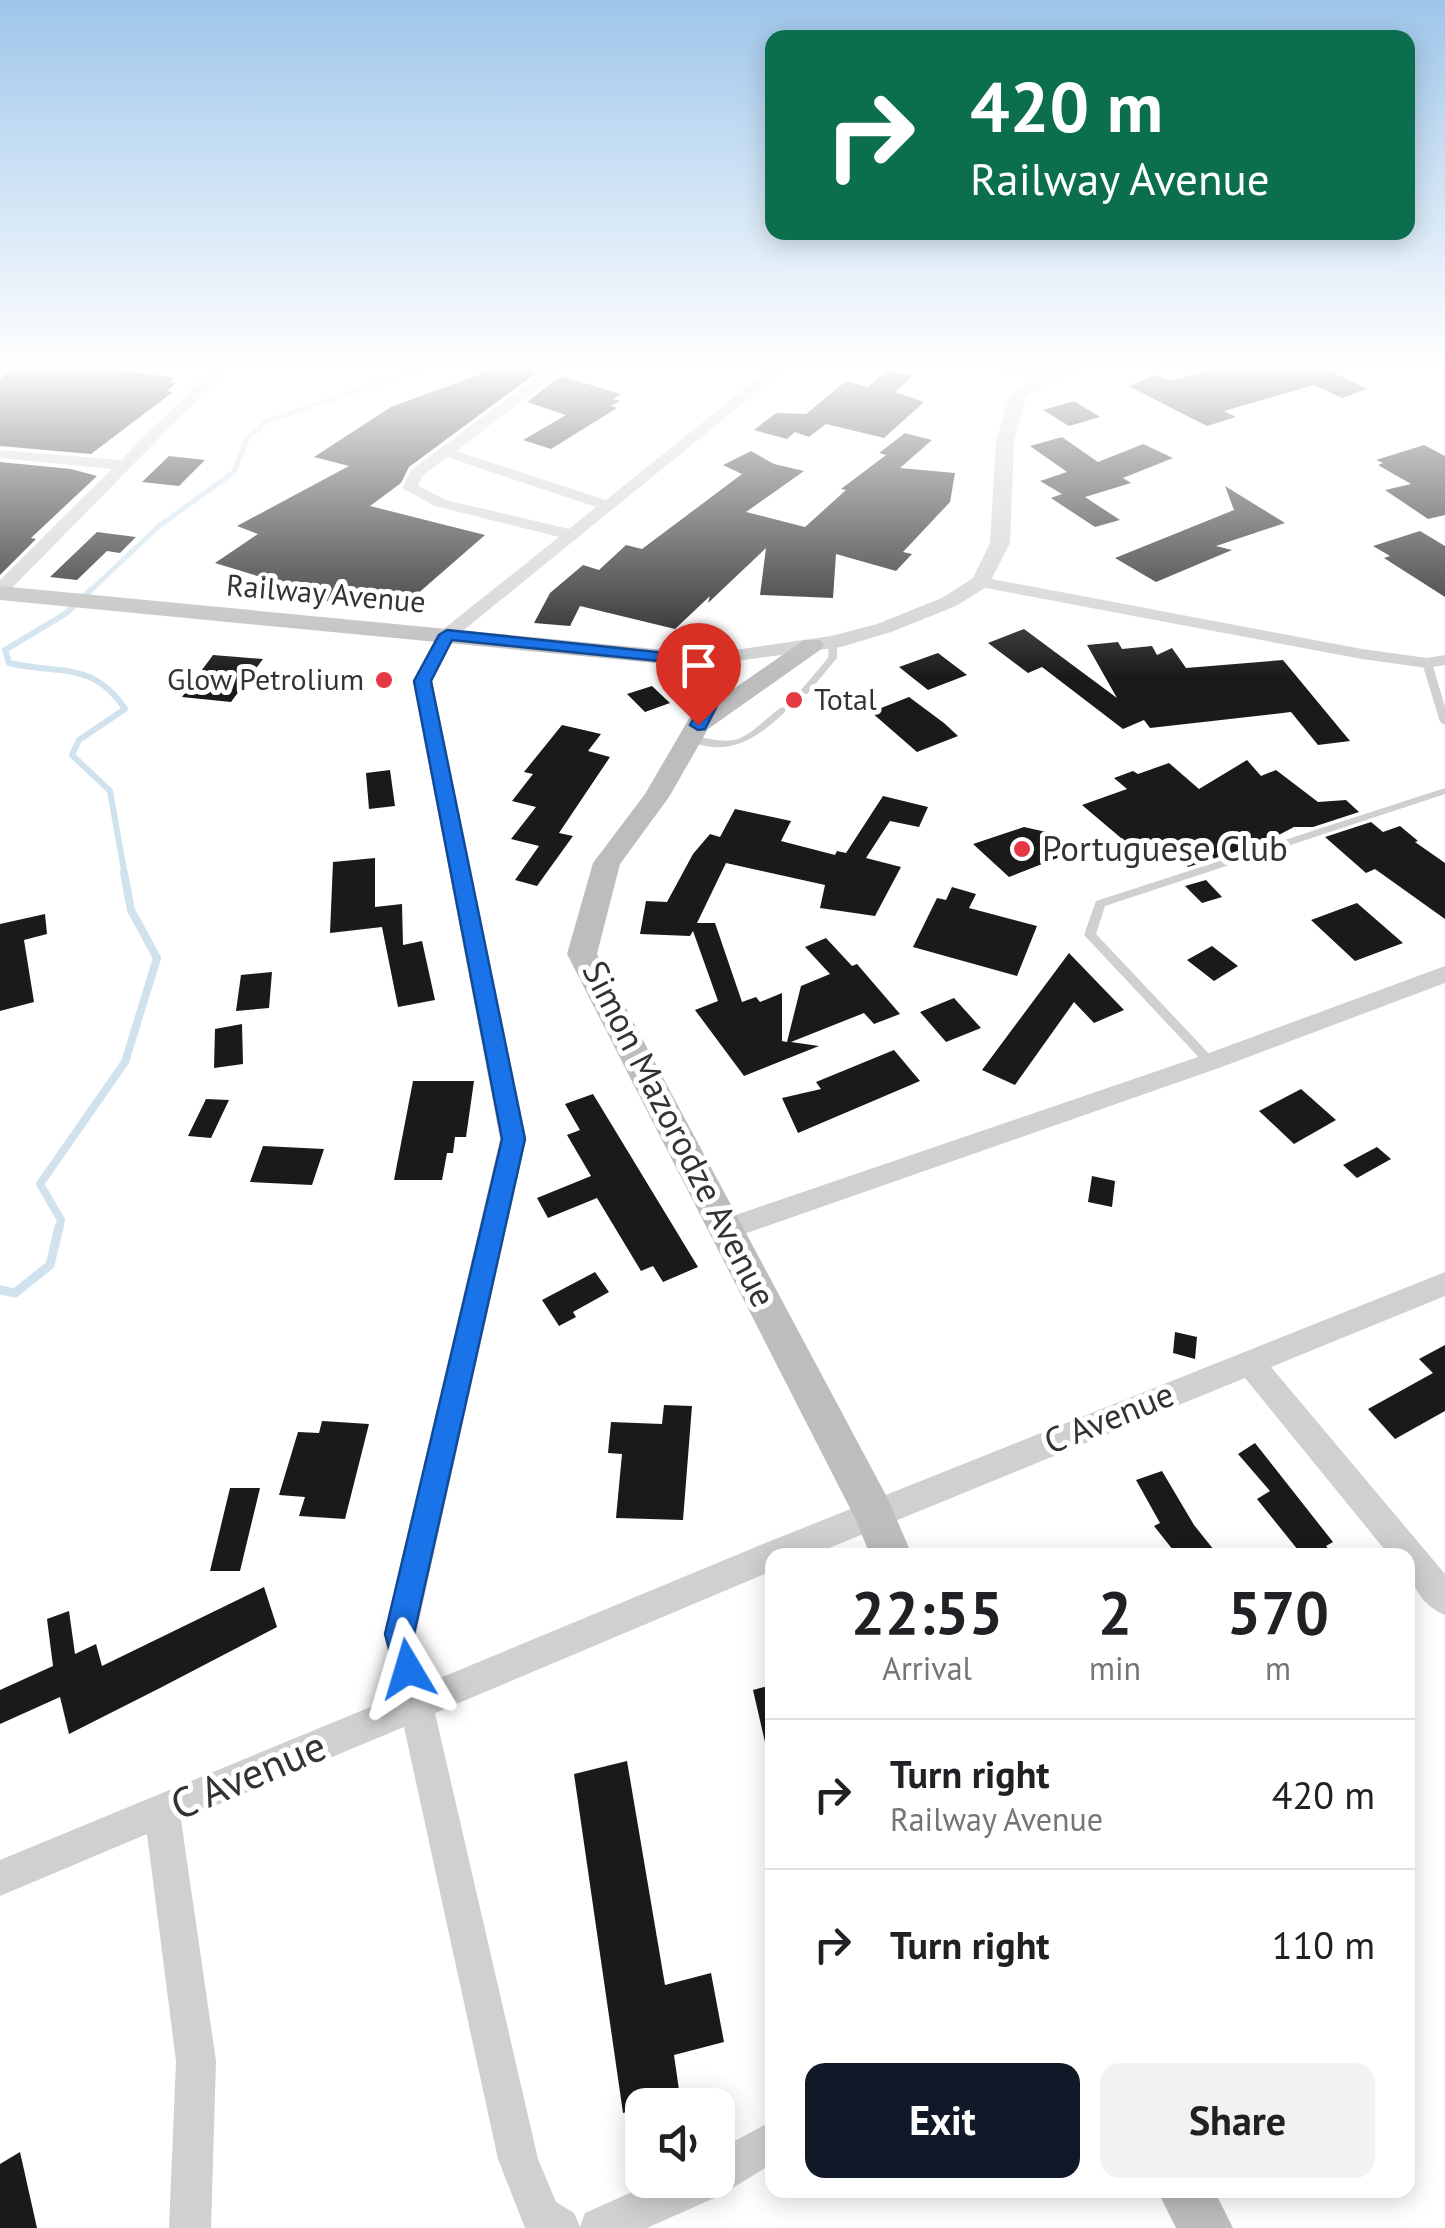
<!DOCTYPE html>
<html lang="en">
<head>
<meta charset="utf-8">
<style>
  :root { --surface:#fff; --page:#f2f2f2; --text:#202124; --muted:#757577; --line:#e0e0e0; --accent:#111827 }
  body { margin:0; font-family:"PT Sans",sans-serif; background:var(--page); color:var(--text); height:100vh; display:flex; flex-direction:column; font-size:38px; white-space:nowrap }
  * { box-sizing:border-box; margin:0 }
  p { font-size:32px; color:var(--muted) }
  .icon { flex:none; width:55px; height:55px; fill:none; stroke:currentColor; stroke-width:2; stroke-linecap:round; stroke-linejoin:round }
  .map { position:relative; flex:1; overflow:hidden }
  .drawer { position:absolute; left:765px; top:1548px; width:650px; height:650px; display:flex; flex-direction:column; background:var(--surface); border-radius:20px; box-shadow:0 5px 25px #0003 }
  .drawer>* { flex:none }
  .top-card { position:absolute; left:765px; top:30px; width:650px; height:210px; border-radius:20px; box-shadow:0 5px 25px #0003; background:#0b6e4f; color:#fff; overflow:hidden }
  .tools { position:absolute; left:625px; top:2088px; display:grid; gap:20px }
  .tools a { display:grid; place-items:center; width:110px; height:110px; border-radius:20px; background:var(--surface); box-shadow:0 5px 25px #0003; font-size:50px }
  .pin { position:absolute; display:grid; place-items:center; width:85px; height:85px; color:#fff; margin:-102px -42px; border-radius:50% 50% 50% 0; rotate:-45deg; box-shadow:0 0 10px #0007 }
  .pin .icon { rotate:45deg }
  .me { position:absolute; width:110px; margin:-55px; rotate:353deg; stroke-linejoin:round; filter:drop-shadow(0 0 8px #0008) }
  .turn { display:flex; align-items:center; gap:35px; height:210px; padding:0 40px; font-size:45px }
  .turn .icon { width:130px; height:130px; stroke-width:2.5 }
  .turn b { display:block; font-size:70px; line-height:85px }
  .eta { display:flex; justify-content:space-evenly; align-items:center; height:170px; text-align:center }
  .eta b { font-size:60px; font-weight:800; line-height:70px }
  .button { display:flex; gap:20px; margin-top:auto; padding:20px 40px }
  .button a { flex:1; height:115px; border-radius:20px; background:var(--accent); color:#fff; font-size:40px; font-weight:800; line-height:115px; text-align:center }
  .button a+a { background:var(--page); color:var(--text) }
  ul { padding:0; list-style:none }
  li { display:flex; align-items:center; gap:30px; height:150px; padding:0 40px; border-top:2px solid var(--line) }
  li div { flex:1 }
  li b { display:block; font-size:38px }
  li em { font-style:normal }
  .map>svg:first-child { display:block }
  .lines { fill:none; stroke-linecap:round; stroke-linejoin:round }
  .stream-far3 { stroke:#cfe2ee; stroke-width:5 }
  .stream-far2 { stroke:#cfe2ee; stroke-width:6 }
  .stream-far1 { stroke:#cfe2ee; stroke-width:8 }
  .stream { stroke:#cfe2ee; stroke-width:9 }
  .building { fill:#1a1a1a }
  .service { fill:#d0d0d0; fill-rule:evenodd }
  .minor { fill:#d0d0d0; fill-rule:evenodd }
  .tertiary { fill:#d0d0d0; fill-rule:evenodd }
  .secondary { fill:#bdbdbd; fill-rule:evenodd }
  .route { fill:#1a73e8; stroke:#114b97; stroke-width:2.5 }
  .poi-dot { fill:#e63946; stroke:#fff; stroke-width:4 }
  .labels { text-anchor:middle; stroke-width:10; stroke-linejoin:round; paint-order:stroke }
  .far-street-label { font-size:30px; fill:#333; stroke:#fff }
  .far-poi-label { font-size:30px; fill:#333; stroke:#fff; text-anchor:end }
  .poi-label { font-size:35px; fill:#333; stroke:#fff; text-anchor:start }
  .street-label { font-size:35px; fill:#333; stroke:#fff }
  .near-street-label { font-size:42px; fill:#333; stroke:#fff }
</style>
</head>
<body>
<div class="map">
<svg width="1445" height="2228" viewBox="0 0 1445 2228">
  <rect width="100%" height="100%" fill="#fff"/>
  <g class="lines">
    <!-- stream-far3 -->
    <path class="stream-far3" d="M88,593L159,526L234,472L247,439L267,421L433,365"/>
    <!-- stream-far2 -->
    <path class="stream-far2" d="M91,590L65,614L5,650L9,663C59,675 92,660 125,709L79,740L72,755L110,791L125,876"/>
    <!-- stream-far1 -->
    <path class="stream-far1" d="M59,1230L61,1220L40,1184L125,1062L157,958L131,910L124,873"/>
    <!-- stream -->
    <path class="stream" d="M0,1290L15,1293L50,1265L59,1227"/>
  </g>
  <!-- building -->
  <path class="building" d="M18,365H84L176,378L170,382L176,383L167,391L173,392L91,454L0,446V379Z
    M505,365L540,370L409,467L401,483L370,506L485,535L400,609L285,597L293,587L215,563L258,534L237,526L349,466L314,457L391,407Z
    M1228,365H1318L1367,389L1342,398L1314,385L1224,411L1236,417L1207,426L1128,386L1156,375L1170,381Z
    M887,370L913,376L895,392L924,402L884,438L826,424L809,437L795,432L787,439L754,430L776,413L806,414L846,381L868,387Z
    M561,376L621,394L613,399L620,401L611,406L617,408L551,449L523,440L566,415L527,402Z
    M1074,401L1100,417L1069,426L1043,410Z
    M905,433L932,440L900,468L955,473L950,502L903,552L912,554L896,571L836,554L833,598L760,595L766,548L708,603L710,596L675,629L580,606L570,626L534,623L550,593L583,565L599,570L626,545L642,549L742,474L723,465L751,451L774,464L804,471L746,512L805,527L846,490L841,489L886,455L879,453Z
    M1062,437L1098,462L1143,444L1173,458L1123,478L1131,483L1085,497L1120,520L1095,527L1051,498L1062,494L1040,481L1067,472L1030,446Z
    M1424,445L1445,456V515L1428,519L1385,490L1411,484L1378,465L1383,463L1376,460Z
    M169,456L205,460L179,486L142,482Z
    M0,462L71,469L97,476L31,538L36,539L0,575Z
    M1225,486L1285,523L1216,546L1232,550L1156,582L1115,558L1234,510Z
    M1420,531L1445,546V597L1384,558L1390,556L1373,546Z
    M97,532L136,537L120,553L107,551L77,580L50,577Z
    M1024,629L1117,698L1087,645L1118,642L1122,649L1152,646L1157,655L1172,648L1186,668L1283,660L1350,741L1318,745L1291,712L1150,728L1144,720L1123,729L1042,667L1028,673L988,643Z
    M938,653L967,675L928,690L899,667Z
    M213,655L263,659L231,702L182,697Z
    M652,686L670,703L645,712L627,694Z
    M909,697L944,723L958,736L917,752L871,712Z
    M562,725L601,734L588,751L610,757L559,833L573,836L537,886L515,880L539,846L511,839L536,807L512,801L533,774L524,772Z
    M1247,760L1261,776L1276,770L1318,802L1346,800L1359,812L1313,827H1294L1265,842L1188,867L1164,846L1143,854L1134,849L1082,805L1127,789L1114,778L1133,771L1138,774L1169,763L1199,789Z
    M390,770L395,806L369,809L366,773Z
    M883,796L928,807L919,827L890,821L866,858L901,867L875,916L820,908L825,885L726,863L697,923H715L742,1002L756,997L760,1002L782,993V1041L787,1042L801,986L830,974L805,947L826,938L852,966L857,964L900,1014L874,1024L864,1013L791,1042L819,1046L744,1076L695,1010L718,1001L693,931L690,936L640,934L646,901L667,902L693,854L710,834L720,837L735,809L791,821L781,841L835,855L837,851L846,853Z
    M1371,822L1383,832L1400,826L1418,841L1415,842L1445,863V919L1375,869L1366,873L1325,837Z
    M1024,827L1046,832L1070,853L1009,877L973,844Z
    M375,858V907L402,904L403,945L422,941L435,1000L398,1007L382,927L330,933L333,862Z
    M1206,880L1222,897L1202,903L1185,886Z
    M952,887L976,894L969,908L1037,926L1017,976L913,947L937,898L946,900Z
    M1357,903L1403,943L1355,961L1311,920Z
    M45,914L47,934L24,940L34,1002L0,1011V924Z
    M1212,946L1238,966L1214,981L1187,960Z
    M1069,953L1124,1010L1094,1023L1074,1002L1015,1085L982,1070Z
    M272,972L269,1008L236,1011L241,975Z
    M954,998L981,1028L946,1042L920,1012Z
    M242,1024L243,1064L214,1068L215,1029Z
    M894,1050L920,1081L798,1133L782,1098L821,1089L816,1082Z
    M413,1081H474L466,1137H455L453,1153H447L442,1180H394Z
    M1301,1089L1336,1120L1294,1144L1259,1111Z
    M593,1094L698,1267L663,1282L653,1266L641,1271L597,1198L548,1218L537,1198L591,1176L567,1135L580,1130L565,1104Z
    M206,1099L229,1100L211,1138L188,1136Z
    M263,1146L324,1149L312,1185L250,1182Z
    M1377,1147L1391,1159L1357,1178L1343,1165Z
    M1092,1176L1115,1181L1112,1207L1088,1202Z
    M595,1272L609,1292L573,1312L576,1317L559,1326L542,1300Z
    M1175,1332L1197,1337L1195,1359L1173,1353Z
    M1445,1345V1411L1395,1439L1368,1409L1433,1373L1419,1359Z
    M664,1405L692,1406L683,1520L616,1518L622,1454L608,1453L611,1422L662,1424Z
    M322,1421L369,1424L345,1519L299,1516L305,1497L279,1495L298,1432L319,1433Z
    M1255,1443L1333,1542L1326,1546L1333,1555H1302L1257,1499L1270,1491L1238,1454Z
    M1162,1471L1194,1525L1218,1555H1177L1154,1526L1160,1523L1136,1480Z
    M230,1488H260L240,1571H210Z
    M264,1587L277,1627L160,1688L69,1734L60,1697L0,1724V1690L53,1666L47,1619L69,1611L75,1654L96,1644L102,1666Z
    M772,1685V1742H765L753,1690Z
    M627,1761L665,1985L711,1973L724,2042L674,2055L680,2097L623,2113L574,1774Z
    M20,2152L37,2228H0V2164Z"/>
  <g class="lines">
    <!-- service -->
    <path class="service" d="M833,639L837,642V658L807,694H801V690L828,658L829,642Z
      M1427,660L1432,663L1445,707V725L1440,722L1422,663Z
      M782,707L785,708V712C755,740 727,759 685,739C699,734 718,743 734,740C753,735 766,717 782,707Z
      M1445,788V794L1105,906L1096,934L1214,1059L1216,1062L1214,1065H1206L1084,935L1096,901Z"/>
    <!-- minor -->
    <path class="minor" d="M216,365H231L6,594L0,595V580L112,469L0,458V450L121,460Z
      M553,365H569L456,451L606,500L774,365H790L454,638L431,681L526,1139L416,1634L428,1683L763,1544L1445,1272V1296L1271,1367L1445,1574V1615C1420,1605 1408,1581 1408,1555H1389L1245,1378L812,1555H772V1571L435,1713L538,2159L556,2202L574,2213L580,2227L585,2213L659,2180H718V2150L772,2121V2164L721,2195L647,2228H525L498,2159L404,1727L181,1820L216,2061L211,2228H169L176,2061L147,1834L0,1896V1860L397,1696L384,1634L500,1139L413,681L441,631L559,537L435,506L402,488L411,470ZM447,457L596,507L569,529L446,500L418,486L423,475Z
      M980,365H1007L1051,378L1044,382Z
      M981,577L1362,649L1427,658L1445,655V665L1427,668L1362,659L975,586L973,582Z
      M1445,966V983L1219,1068L727,1240L718,1237L714,1229L718,1221L1201,1056Z"/>
    <!-- tertiary -->
    <path class="tertiary" d="M1068,365H1094L1050,382L1026,397L1014,441L1010,543L988,586L956,606L891,632L841,647L699,666L696,661L707,654L831,636L877,624L942,598L973,578L990,543L996,441L1010,395L1038,374Z"/>
    <!-- secondary -->
    <path class="secondary" d="M0,586L707,654L719,661L725,695L804,640H820L824,645L820,650L708,729L669,797L620,864L597,954L888,1499L912,1555H870L857,1522L567,954L593,863L645,794L701,698L696,667L0,600Z
      M1157,2190H1214L1233,2228H1176Z"/>
  </g>
  <!-- sky -->
  <linearGradient id="sky" x2="0" y2="1"><stop stop-color="#9ec6ea"/><stop offset="0.54" stop-color="#fff"/><stop offset="1" stop-color="#fff" stop-opacity="0"/></linearGradient>
  <rect width="1445" height="677" fill="url(#sky)"/>
  <!-- route -->
  <path class="route" d="M447,630L713,658L721,698L705,729L698,730L690,725L705,698L699,665L452,640L431,681L525,1139L414,1634L424,1669L419,1680L408,1684L398,1680L385,1634L502,1139L414,681L439,635Z"/>
  <!-- markers -->
  <g class="poi-dot">
    <circle cx="384" cy="680" r="10"/>
    <circle cx="794" cy="700" r="10"/>
    <circle cx="1022" cy="849" r="10"/>
  </g>
  <g class="labels">
    <!-- far-street labels -->
    <g class="far-street-label">
      <text transform="translate(326 594) rotate(5)" y="10">Railway Avenue</text>
    </g>
    <!-- far-poi labels -->
    <g class="far-poi-label">
      <text x="364" y="690">Glow Petrolium</text>
      <text x="814" y="710" text-anchor="start">Total</text>
    </g>
    <!-- poi labels -->
    <g class="poi-label">
      <text x="1042" y="861">Portuguese Club</text>
    </g>
    <!-- street labels -->
    <g class="street-label">
      <text transform="translate(679 1134) rotate(63)" y="12">Simon Mazorodze Avenue</text>
      <text transform="translate(1109 1418) rotate(-22)" y="12">C Avenue</text>
    </g>
    <!-- near-street labels -->
    <g class="near-street-label">
      <text transform="translate(248 1775) rotate(-23)" y="15">C Avenue</text>
    </g>
  </g>
</svg>
<div class="tools">
<a><svg class="icon" aria-label="sound" viewBox="0 0 24 24"><path d="M4 9h4l5-4v14l-5-4H4zM17 9q2 3 0 6"/></svg></a>
</div>
<div class="pin" style="left:698px;top:725px;background:#d93025"><svg class="icon" aria-label="arrive" viewBox="0 0 24 24"><path d="M6 21V4h12l-3 4 3 4H6"/></svg></div>
<svg class="me" style="left:408px;top:1669px" viewBox="-20 -20 40 40"><path d="M0-17L14 15 0 8-14 15z" fill="#1a73e8" stroke="#fff" stroke-width="4"/></svg>
<div class="top-card">
<div class="turn"><svg class="icon" aria-label="right" viewBox="0 0 24 24"><path d="M7 20v-9h11M14 6l5 5-5 5"/></svg><div><b>420 m</b>Railway Avenue</div></div>
</div>
<section class="drawer">
<div class="eta">
<div><b>22:55</b><p>Arrival</p></div>
<div><b>2</b><p>min</p></div>
<div><b>570</b><p>m</p></div>
</div>
<ul>
<li><svg class="icon" aria-label="right" viewBox="0 0 24 24"><path d="M7 20v-9h11M14 6l5 5-5 5"/></svg><div><b>Turn right</b><p>Railway Avenue</p></div><em>420 m</em></li>
<li><svg class="icon" aria-label="right" viewBox="0 0 24 24"><path d="M7 20v-9h11M14 6l5 5-5 5"/></svg><div><b>Turn right</b></div><em>110 m</em></li>
</ul>
<div class="button"><a>Exit</a><a>Share</a></div>
</section>
</div>
</body>
</html>
